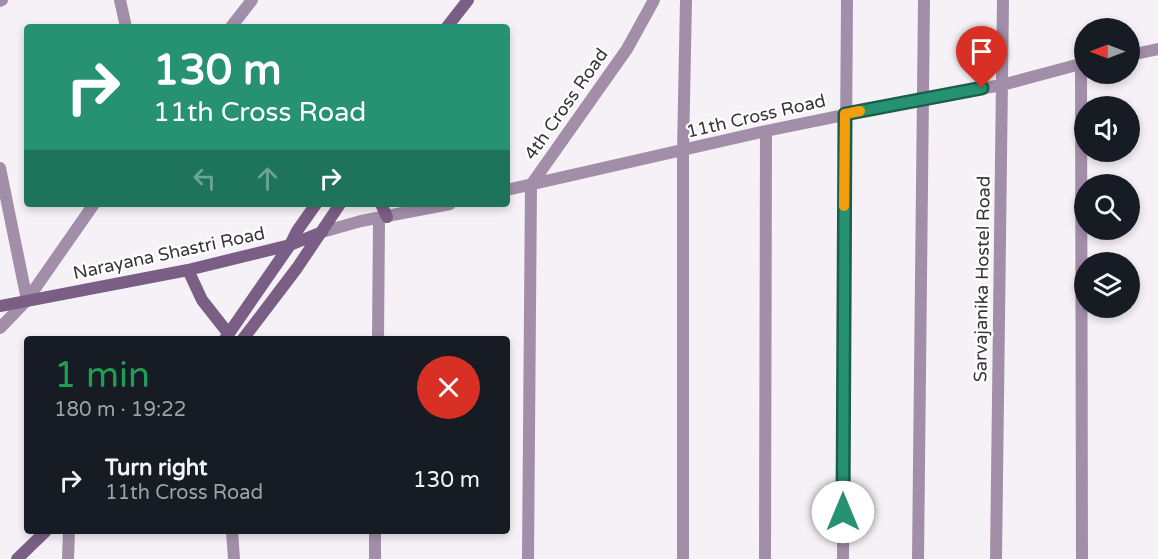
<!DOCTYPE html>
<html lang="en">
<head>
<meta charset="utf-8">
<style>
  :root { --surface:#171b24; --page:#242831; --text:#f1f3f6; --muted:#9ea1a6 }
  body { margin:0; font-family:"Varela Round",sans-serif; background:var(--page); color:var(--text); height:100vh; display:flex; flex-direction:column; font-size:22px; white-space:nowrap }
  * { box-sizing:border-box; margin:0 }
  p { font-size:20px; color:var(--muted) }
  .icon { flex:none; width:33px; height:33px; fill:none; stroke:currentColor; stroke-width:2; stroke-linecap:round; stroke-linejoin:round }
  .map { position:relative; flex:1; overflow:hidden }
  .sheet { position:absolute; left:24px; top:336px; width:486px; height:198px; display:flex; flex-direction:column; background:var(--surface); border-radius:6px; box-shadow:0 3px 9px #0003 }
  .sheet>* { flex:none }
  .top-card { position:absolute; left:24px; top:24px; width:486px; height:183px; border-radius:6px; box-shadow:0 3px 9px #0003; background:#269271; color:#fff; overflow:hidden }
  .needle { width:39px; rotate:270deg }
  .fabs { position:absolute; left:1074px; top:18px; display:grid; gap:12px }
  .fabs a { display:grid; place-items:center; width:66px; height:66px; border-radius:50%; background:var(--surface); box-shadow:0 3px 9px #0003; font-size:30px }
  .pin { position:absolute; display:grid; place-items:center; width:51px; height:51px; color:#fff; margin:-62px -26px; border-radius:50% 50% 50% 0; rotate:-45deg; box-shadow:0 0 6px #0007 }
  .pin .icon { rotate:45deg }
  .me { position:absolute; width:66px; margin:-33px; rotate:0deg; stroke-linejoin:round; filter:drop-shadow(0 0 4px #0008) }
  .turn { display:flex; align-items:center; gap:21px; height:126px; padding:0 30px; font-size:27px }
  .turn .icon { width:78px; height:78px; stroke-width:2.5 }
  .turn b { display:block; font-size:42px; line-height:51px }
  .lanes { display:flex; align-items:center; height:57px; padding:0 30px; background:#0003; justify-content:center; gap:30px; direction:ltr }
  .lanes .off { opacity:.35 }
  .round { display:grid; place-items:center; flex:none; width:63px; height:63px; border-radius:32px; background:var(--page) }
  .head { display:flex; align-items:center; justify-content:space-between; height:102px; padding:0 30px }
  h1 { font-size:36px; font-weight:600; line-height:45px; color:#1e9e55 }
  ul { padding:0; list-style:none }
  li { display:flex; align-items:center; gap:18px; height:84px; padding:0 30px }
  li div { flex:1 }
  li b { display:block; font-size:22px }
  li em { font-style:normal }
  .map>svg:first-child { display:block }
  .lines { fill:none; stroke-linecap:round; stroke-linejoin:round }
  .street { stroke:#a28ea9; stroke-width:12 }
  .secondary { stroke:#7b5e85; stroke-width:12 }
  .route-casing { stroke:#195f49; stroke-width:15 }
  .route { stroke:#269271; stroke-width:10 }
  .slow { stroke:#f59e0b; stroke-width:10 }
  .labels { text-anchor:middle; stroke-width:4.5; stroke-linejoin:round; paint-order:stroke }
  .street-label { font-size:18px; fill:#373537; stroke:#fff }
</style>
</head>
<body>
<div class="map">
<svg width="1158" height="559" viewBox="0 0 1158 559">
  <rect width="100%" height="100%" fill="#f5f1f6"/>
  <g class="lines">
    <!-- street -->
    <path class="street" d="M120,0L126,27
      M0,1L2,0
      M231,27L252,0
      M1130,55L1158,49
      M1081,64L1082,559
      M0,168L27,300
      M507,190L766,131L922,99L1002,85L1084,63
      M322,232L361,221L450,204
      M0,328L27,300L94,204
      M378,339L379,219
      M232,531L234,559
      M68,559L69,531
      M375,559V531
      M528,559L531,185L627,49L654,0
      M683,559V151L686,0
      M765,559L766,131
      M843,559L847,0
      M918,559L924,0
      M996,559L1003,0"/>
    <!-- secondary -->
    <path class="secondary" d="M447,27L468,0
      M381,204L387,217
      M188,270L202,300L228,333
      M0,306L188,270L290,245L322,232
      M225,339L290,245L297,231L316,204
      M243,339L297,268L340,204
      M17,559L46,531"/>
  </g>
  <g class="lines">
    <!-- route casing -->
    <g class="route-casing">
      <path id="route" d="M843,512L845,114L982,88"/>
    </g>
    <!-- route -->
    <use href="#route" class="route"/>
    <!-- slow -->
    <path class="slow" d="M844,206L845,114L860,111"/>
  </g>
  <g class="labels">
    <!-- street labels -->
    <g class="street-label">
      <text transform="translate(566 104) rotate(-55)" y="6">4th Cross Road</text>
      <text transform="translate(756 116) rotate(-13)" y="6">11th Cross Road</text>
      <text transform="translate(169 253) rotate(-12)" y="6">Narayana Shastri Road</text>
      <text transform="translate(982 279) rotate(-89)" y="6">Sarvajanika Hostel Road</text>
    </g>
  </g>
</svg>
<div class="fabs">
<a><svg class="needle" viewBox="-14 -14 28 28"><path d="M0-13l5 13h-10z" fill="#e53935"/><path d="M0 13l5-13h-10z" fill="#9ea1a6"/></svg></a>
<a><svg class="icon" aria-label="sound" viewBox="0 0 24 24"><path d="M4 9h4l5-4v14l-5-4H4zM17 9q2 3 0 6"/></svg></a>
<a><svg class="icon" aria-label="search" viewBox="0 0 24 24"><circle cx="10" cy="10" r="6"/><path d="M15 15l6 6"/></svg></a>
<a><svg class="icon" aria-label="layers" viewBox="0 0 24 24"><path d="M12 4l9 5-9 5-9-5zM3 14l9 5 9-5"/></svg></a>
</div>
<div class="pin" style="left:982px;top:88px;background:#d93025"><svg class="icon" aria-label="arrive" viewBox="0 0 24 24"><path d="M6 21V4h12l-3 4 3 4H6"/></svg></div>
<svg class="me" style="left:843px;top:512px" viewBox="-20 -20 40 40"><circle r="19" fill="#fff"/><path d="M0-13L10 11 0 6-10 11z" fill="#269271"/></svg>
<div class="top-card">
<div class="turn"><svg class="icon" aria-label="right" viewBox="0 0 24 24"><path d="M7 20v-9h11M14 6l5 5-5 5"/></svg><div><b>130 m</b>11th Cross Road</div></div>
<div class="lanes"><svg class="icon off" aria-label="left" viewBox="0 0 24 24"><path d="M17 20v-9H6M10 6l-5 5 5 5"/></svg><svg class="icon off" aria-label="ahead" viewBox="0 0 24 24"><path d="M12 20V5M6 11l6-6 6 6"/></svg><svg class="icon" aria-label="right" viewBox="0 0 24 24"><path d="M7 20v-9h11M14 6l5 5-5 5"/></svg></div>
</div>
<section class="sheet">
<div class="head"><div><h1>1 min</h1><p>180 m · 19:22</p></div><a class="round" style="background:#d93025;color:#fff"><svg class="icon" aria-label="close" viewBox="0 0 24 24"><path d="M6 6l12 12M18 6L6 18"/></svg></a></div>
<ul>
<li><svg class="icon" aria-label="right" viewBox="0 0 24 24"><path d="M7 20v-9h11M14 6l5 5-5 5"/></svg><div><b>Turn right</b><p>11th Cross Road</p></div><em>130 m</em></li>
</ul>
</section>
</div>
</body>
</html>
